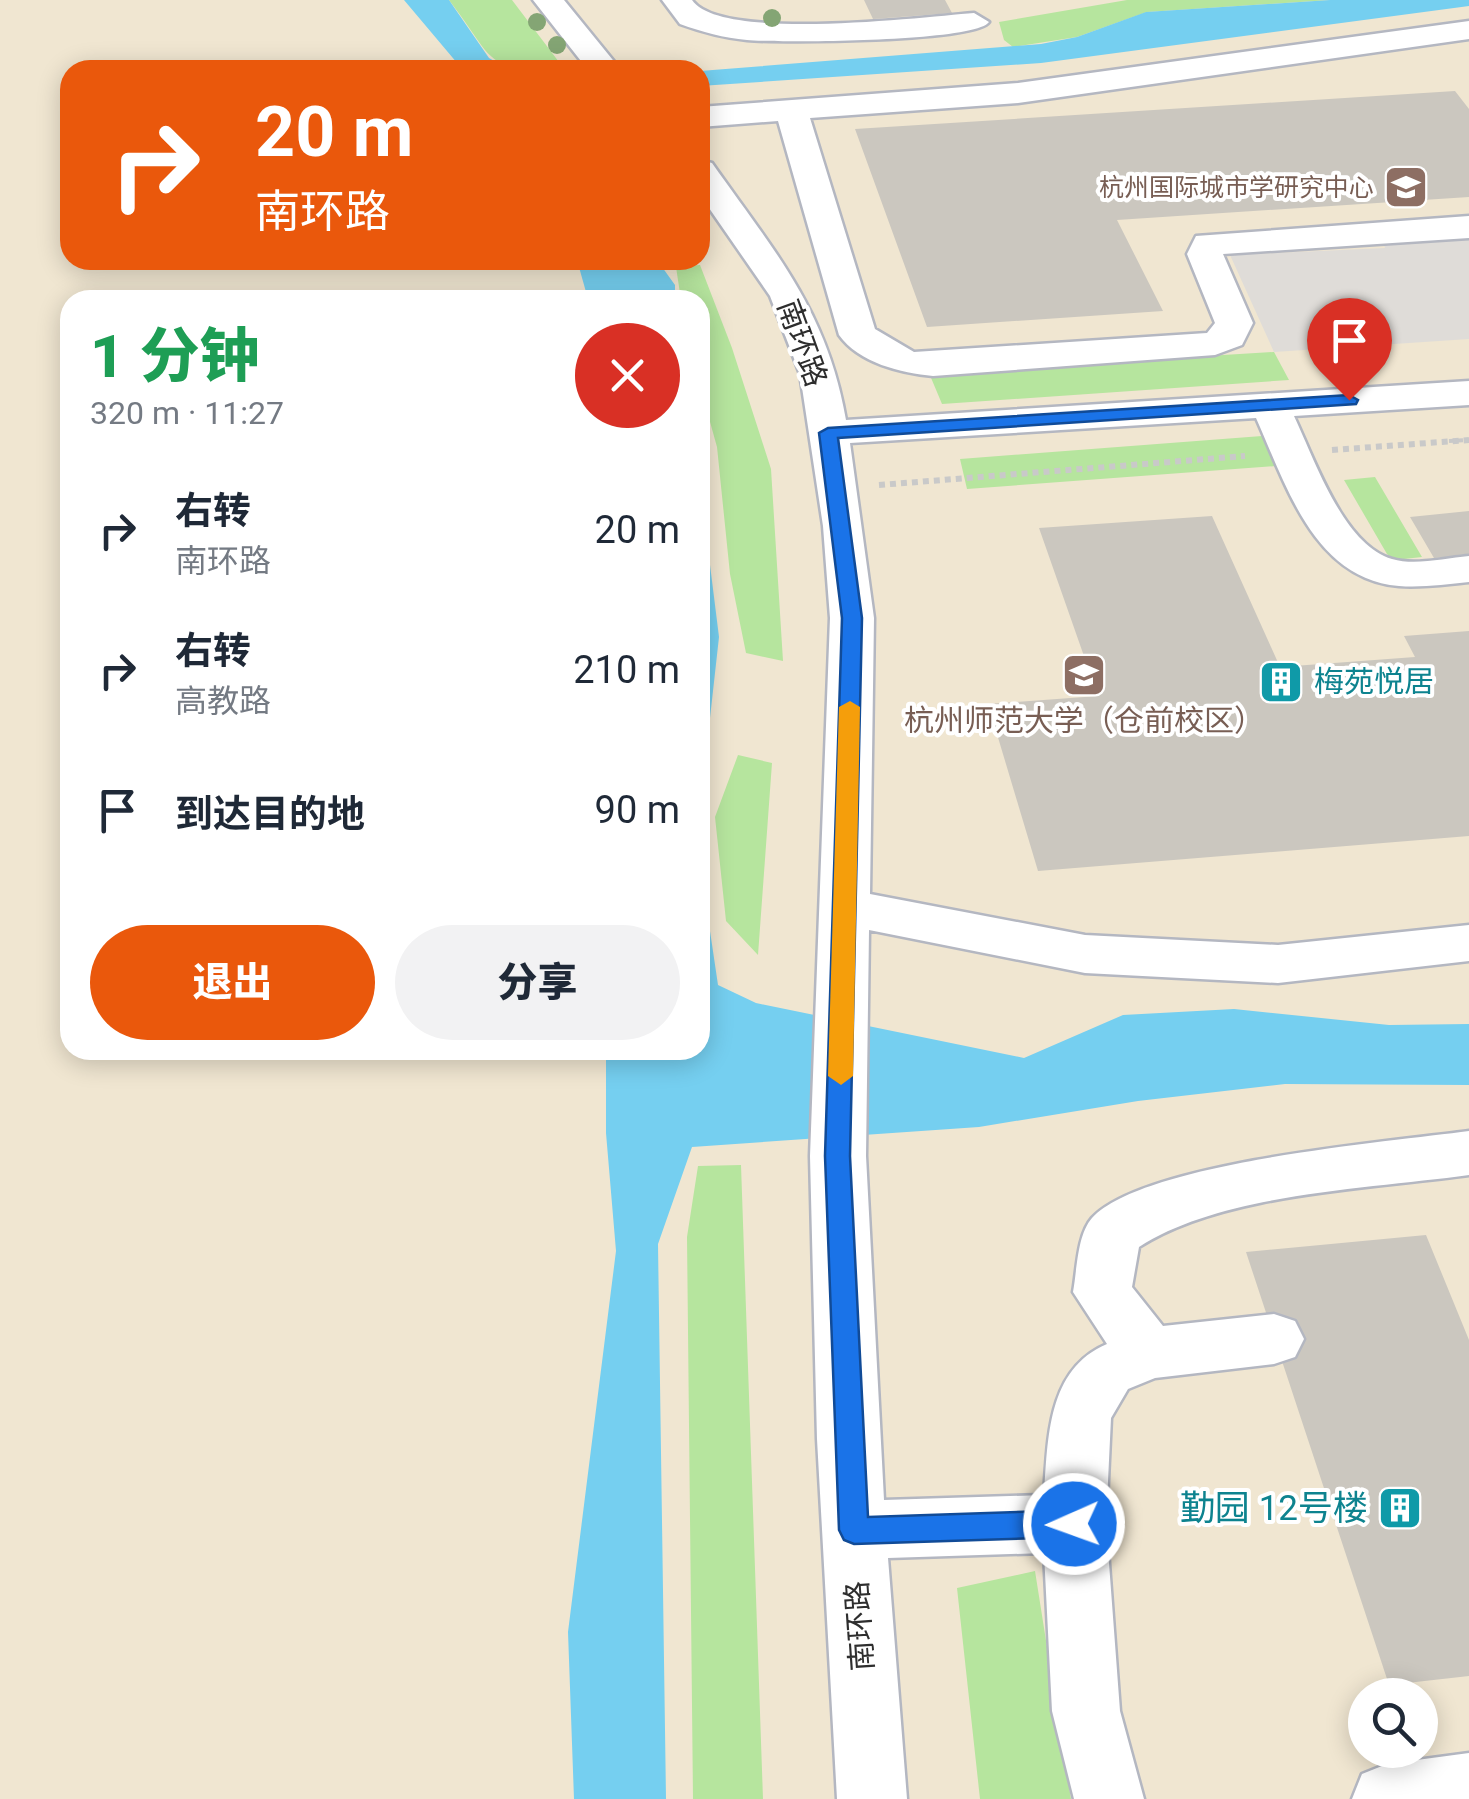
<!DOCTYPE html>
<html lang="zh">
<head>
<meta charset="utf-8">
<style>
  :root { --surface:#fff; --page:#f2f2f3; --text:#1f2937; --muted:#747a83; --accent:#ea580c }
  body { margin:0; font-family:Roboto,"Noto Sans SC",sans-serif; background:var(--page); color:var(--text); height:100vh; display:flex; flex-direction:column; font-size:38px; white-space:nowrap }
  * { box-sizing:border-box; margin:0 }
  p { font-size:32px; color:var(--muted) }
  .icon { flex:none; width:55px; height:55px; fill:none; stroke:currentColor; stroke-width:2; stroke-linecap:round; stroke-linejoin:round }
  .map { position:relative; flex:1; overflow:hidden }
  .drawer { position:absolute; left:60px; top:290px; width:650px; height:770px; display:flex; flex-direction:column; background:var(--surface); border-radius:30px; box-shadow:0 5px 25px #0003 }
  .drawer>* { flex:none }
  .hud { position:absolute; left:60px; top:60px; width:650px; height:210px; border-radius:30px; box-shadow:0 5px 25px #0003; background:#ea580c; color:#fff; overflow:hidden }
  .fabs { position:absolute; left:1348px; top:1678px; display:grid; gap:20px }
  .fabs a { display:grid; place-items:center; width:90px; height:90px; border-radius:50%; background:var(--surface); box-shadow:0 5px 25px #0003; font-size:50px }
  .pin { position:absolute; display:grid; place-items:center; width:85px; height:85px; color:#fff; margin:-102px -42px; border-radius:50% 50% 50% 0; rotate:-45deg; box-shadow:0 0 10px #0007 }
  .pin .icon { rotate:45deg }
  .me { position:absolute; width:110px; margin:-55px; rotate:268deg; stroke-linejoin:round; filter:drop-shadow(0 0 8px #0008) }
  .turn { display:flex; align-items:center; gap:35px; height:210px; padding:0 30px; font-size:45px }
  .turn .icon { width:130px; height:130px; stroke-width:2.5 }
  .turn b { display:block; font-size:70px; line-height:85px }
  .round { display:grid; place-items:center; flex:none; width:105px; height:105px; border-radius:52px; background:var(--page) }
  .headline { display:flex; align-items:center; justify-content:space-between; height:170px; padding:0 30px }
  h1 { font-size:60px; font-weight:800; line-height:75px; color:#1e9e55 }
  .action { display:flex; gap:20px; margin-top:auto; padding:20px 30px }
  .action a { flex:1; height:115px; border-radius:60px; background:var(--accent); color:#fff; font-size:40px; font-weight:800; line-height:115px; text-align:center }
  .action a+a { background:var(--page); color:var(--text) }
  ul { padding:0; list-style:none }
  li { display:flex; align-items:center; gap:30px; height:140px; padding:0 30px }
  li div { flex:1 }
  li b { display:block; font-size:38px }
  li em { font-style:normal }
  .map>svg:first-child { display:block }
  .education { fill:#f0e6d1; fill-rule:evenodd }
  .green { fill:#b6e59e }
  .plaza { fill:#dfdcd8 }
  .water { fill:#75cff0 }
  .building { fill:#cbc7bf }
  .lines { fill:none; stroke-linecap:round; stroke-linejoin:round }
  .minor-casing { stroke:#b4b7c1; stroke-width:5 }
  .path-far1 { stroke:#c9c9c9; stroke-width:4; stroke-dasharray:5 4; stroke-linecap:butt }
  .path { stroke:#c9c9c9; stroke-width:6; stroke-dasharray:6 5; stroke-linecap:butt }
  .minor { fill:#fff; fill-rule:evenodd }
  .tree { fill:#84a574 }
  .route { fill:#1a73e8; stroke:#114b97; stroke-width:2.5 }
  .slow { fill:#f59e0b }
  .labels { text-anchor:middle; stroke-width:8; stroke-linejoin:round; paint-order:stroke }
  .far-education-label { font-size:25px; fill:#785e54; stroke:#fff; text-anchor:end }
  .street-label { font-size:30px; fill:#2e2e2e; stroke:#fff }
  .culture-label { font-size:30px; fill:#0d838f; stroke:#fff; text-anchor:start }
  .education-label { font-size:30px; fill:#785e54; stroke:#fff }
  .near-culture-label { font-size:35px; fill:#0d838f; stroke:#fff; text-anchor:end }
</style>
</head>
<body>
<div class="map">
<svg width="1469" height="1799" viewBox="0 0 1469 1799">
  <rect width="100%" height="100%" fill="#efe9e1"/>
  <!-- education -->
  <path class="education" d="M0,0H1469V1799H0ZM70,70H700V260H70ZM70,300H700V1050H70ZM1365,1695H1420V1750H1365Z"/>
  <!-- green -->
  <path class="green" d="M449,0H512L565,70C481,70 497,62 449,0Z
    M1127,0H1330L1147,12L1077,37L1013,47L1004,40L999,22Z
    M700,265L732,348L771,469L783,661L746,653L730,574L717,447L700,386V300H681L676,267Z
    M1274,352L1289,380L942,404L929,373Z
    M1262,436L1277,466L967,489L960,459Z
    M1375,477L1422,557L1395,560L1387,554L1344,480Z
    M738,755L772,763L758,955L726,921L715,817Z
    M741,1165L763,1799H693L687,1237L698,1166Z
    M1035,1571L1071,1799H980L957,1588Z"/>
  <!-- plaza -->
  <path class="plaza" d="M1469,236V339L1274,352L1230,255L1385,248L1383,241Z"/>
  <!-- water -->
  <path class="water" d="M404,0H449L489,58L510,70H463Z
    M1330,0H1469V6L1041,63L700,86V71L1041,44L1077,37L1146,12Z
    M577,260H657L675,285V300H558L586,292Z
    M700,485L719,637L704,772L702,877L718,985L756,1003L1024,1058L1123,1015L1234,1009L1389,1025L1469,1024V1085L1285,1084L1138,1101L979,1127L692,1147L658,1244L666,1799H574L568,1632L616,1251L606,1133V1050H700Z"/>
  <!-- building -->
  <path class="building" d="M864,0H945L952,13L873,19Z
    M1455,91L1469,109V197L1117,220L1163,311L927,327L855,129Z
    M1469,511V555L1434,558L1410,517Z
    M1212,516L1280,667L1415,657L1404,636L1469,631V836L1038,871L988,704L1098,696L1039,528Z
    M1426,1235L1469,1340V1676L1389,1685L1246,1252Z"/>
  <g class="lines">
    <!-- minor casing -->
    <g class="minor-casing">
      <path id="minor" d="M533,0H564L621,70H588Z
        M662,0H692C720,42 923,17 974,13L989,22C976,42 780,43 747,40C724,38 702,32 680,24Z
        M1469,21V39L1018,103L810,118L875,329L914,352L1207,333L1215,323L1187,254L1196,236L1469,216V238L1223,254L1253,323L1242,345L1215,355L933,376C901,373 859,363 839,335L778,121L700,127V107L1018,83Z
        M700,160L712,163C774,251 827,310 846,420L1469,381V405L1294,416C1314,458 1343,545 1392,559C1415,566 1445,558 1469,556V582C1446,584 1422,588 1399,586C1314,579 1286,485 1256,418L850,443L874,618L870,894L1085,935L1278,945L1469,925V961L1278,983L1085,973L869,930L866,1156L884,1500L1044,1495C1048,1439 1047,1369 1107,1344L1073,1292C1077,1271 1077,1235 1092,1218C1144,1162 1388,1142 1469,1131V1175C1369,1189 1222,1193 1139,1247L1132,1287L1163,1326L1274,1314L1295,1321L1304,1339L1295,1357L1274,1364L1155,1378L1128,1389L1111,1418L1106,1523L1120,1711L1144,1799H1074L1052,1711L1044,1553L888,1558L907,1799H837L817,1439L810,1156L830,618L823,526L800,374L770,296L700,195Z
        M1469,1753V1799H1352L1362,1774L1387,1764Z"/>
    </g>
    <!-- path-far1 -->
    <path class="path-far1" d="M1449,441L1469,440"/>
    <!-- path -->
    <path class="path" d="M1332,450L1469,440
      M879,485L1245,456"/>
    <!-- minor -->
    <use href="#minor" class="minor"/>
  </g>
  <!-- trees -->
  <g class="tree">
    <circle cx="772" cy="18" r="9"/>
    <circle cx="537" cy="22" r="9"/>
    <circle cx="557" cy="45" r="9"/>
  </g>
  <!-- route -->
  <path class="route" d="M1349,395L1358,400L1356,404L838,438L862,618L850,1156L868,1517L1074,1510L1085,1514L1089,1524L1085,1533L1074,1537L854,1544L844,1540L839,1530L825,1156L842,618L819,433L828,428Z"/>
  <!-- slow -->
  <path class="slow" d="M850,701L860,707L853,1076L841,1085L828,1076L839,707Z"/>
  <!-- icons -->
  <defs>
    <g id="university-square" transform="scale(2.25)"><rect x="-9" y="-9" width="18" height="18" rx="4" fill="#8d6e63" stroke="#fff"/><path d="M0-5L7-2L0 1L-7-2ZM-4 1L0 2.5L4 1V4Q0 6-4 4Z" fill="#fff"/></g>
    <g id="building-square" transform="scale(2.25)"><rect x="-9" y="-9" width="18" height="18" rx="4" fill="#0f9aa8" stroke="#fff"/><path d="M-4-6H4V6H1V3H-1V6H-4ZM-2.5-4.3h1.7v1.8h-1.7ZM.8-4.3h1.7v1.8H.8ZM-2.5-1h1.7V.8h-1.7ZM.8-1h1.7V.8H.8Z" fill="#fff"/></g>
  </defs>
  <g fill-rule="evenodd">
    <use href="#university-square" x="1406" y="187"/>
    <use href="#university-square" x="1084" y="675"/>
    <use href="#building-square" x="1281" y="682"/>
    <use href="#building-square" x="1400" y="1508"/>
  </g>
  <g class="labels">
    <!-- far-education labels -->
    <g class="far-education-label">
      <text x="1374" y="196">杭州国际城市学研究中心</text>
    </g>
    <!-- street labels -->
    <g class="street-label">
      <text transform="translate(802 343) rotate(70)" y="10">南环路</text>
      <text transform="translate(860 1626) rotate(-94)" y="10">南环路</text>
    </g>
    <!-- culture labels -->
    <g class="culture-label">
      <text x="1314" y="692">梅苑悦居</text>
    </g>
    <!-- education labels -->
    <g class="education-label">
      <text x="1084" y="731">杭州师范大学（仓前校区）</text>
    </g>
    <!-- near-culture labels -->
    <g class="near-culture-label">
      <text x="1368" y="1520">勤园 12号楼</text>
    </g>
  </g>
</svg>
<div class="fabs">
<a><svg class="icon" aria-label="search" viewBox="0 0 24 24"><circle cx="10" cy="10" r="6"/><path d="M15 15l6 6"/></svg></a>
</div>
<div class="pin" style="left:1349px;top:400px;background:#d93025"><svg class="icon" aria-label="arrive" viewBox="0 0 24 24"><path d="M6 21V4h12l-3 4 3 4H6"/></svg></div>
<svg class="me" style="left:1074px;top:1524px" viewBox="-20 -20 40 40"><circle r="17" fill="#1a73e8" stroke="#fff" stroke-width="3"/><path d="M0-11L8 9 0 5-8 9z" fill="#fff"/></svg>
<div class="hud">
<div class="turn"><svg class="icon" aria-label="right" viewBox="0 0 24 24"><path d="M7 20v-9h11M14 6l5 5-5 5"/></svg><div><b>20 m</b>南环路</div></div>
</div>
<section class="drawer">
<div class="headline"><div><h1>1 分钟</h1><p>320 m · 11:27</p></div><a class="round" style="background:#d93025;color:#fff"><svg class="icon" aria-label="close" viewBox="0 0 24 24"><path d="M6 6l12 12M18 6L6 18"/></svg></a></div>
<ul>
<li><svg class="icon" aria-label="right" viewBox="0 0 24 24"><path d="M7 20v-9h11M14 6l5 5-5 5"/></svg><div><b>右转</b><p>南环路</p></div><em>20 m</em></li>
<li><svg class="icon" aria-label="right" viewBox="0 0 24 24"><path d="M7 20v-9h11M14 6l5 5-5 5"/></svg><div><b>右转</b><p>高教路</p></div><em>210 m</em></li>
<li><svg class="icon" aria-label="arrive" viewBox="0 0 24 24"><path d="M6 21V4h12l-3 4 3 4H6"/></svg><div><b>到达目的地</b></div><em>90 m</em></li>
</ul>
<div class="action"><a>退出</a><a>分享</a></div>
</section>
</div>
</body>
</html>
